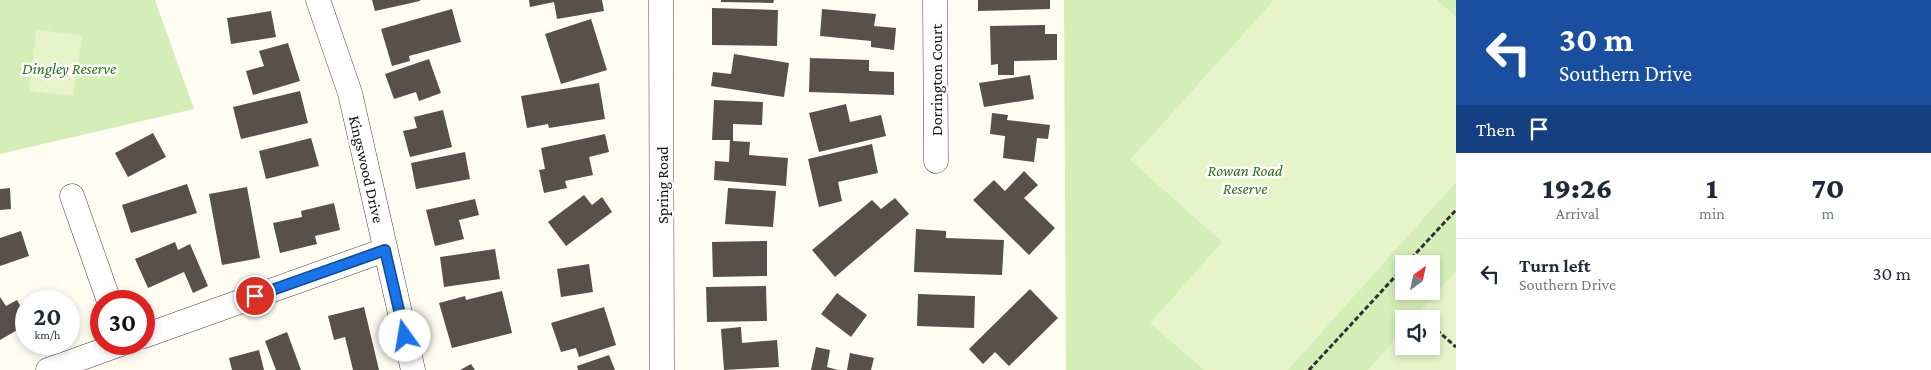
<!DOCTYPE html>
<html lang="en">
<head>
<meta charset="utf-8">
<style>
  :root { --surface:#fff; --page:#f6f6f7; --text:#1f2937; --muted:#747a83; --line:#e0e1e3 }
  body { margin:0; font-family:"Crimson Pro",serif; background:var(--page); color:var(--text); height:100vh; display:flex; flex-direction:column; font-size:19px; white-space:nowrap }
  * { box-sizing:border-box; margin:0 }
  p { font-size:16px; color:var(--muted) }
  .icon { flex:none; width:28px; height:28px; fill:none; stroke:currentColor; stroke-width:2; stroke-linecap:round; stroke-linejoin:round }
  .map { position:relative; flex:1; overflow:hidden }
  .panel { display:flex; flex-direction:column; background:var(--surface); width:475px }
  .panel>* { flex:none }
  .hud { background:#1a4fa0; color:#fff; overflow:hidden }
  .needle { width:32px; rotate:33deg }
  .buttons { position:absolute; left:1395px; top:255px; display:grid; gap:10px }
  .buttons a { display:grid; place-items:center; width:45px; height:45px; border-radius:0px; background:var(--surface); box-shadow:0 2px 8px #0003; font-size:25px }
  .speed { position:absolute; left:15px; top:290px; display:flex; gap:10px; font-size:25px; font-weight:700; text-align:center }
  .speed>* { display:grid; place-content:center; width:65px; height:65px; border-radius:50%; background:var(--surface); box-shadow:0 2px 8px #0003; line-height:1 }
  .speed small { font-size:12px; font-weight:400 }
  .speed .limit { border:8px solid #d22; background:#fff; color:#111 }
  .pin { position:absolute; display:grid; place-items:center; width:42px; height:42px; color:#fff; margin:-21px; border:2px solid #fff; border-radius:50%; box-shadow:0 1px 5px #0007 }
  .me { position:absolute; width:55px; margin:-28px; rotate:347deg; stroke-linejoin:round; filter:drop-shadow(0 0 4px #0008) }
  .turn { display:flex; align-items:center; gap:18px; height:105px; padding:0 20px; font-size:22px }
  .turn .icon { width:65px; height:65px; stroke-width:2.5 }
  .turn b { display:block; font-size:35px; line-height:42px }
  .then { display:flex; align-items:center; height:48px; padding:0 20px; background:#0003; gap:10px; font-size:19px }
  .eta { display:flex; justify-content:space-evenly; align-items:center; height:85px; text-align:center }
  .eta b { font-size:30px; font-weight:800; line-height:35px }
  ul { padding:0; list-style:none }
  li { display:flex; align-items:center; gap:15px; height:70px; padding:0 20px; border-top:1px solid var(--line) }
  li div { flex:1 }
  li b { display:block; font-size:19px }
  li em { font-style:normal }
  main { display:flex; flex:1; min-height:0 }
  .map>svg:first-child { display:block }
  .green { fill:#d5eeb8; fill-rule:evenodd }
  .pitch { fill:#e7f4ca }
  .building { fill:#59504b }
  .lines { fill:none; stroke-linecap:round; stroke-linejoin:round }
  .minor-casing { stroke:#434343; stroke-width:25 }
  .path { stroke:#323232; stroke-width:3; stroke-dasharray:5 2.5; stroke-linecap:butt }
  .minor { stroke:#fff; stroke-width:24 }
  .route-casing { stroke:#114b97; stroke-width:12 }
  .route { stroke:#1a73e8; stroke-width:9 }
  .labels { text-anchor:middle; stroke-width:5; stroke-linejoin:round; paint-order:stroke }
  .park-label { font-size:16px; font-style:italic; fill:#2d6e19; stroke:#fff }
  .street-label { font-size:16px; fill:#101010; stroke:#fff }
</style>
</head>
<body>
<main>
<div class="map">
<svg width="1456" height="370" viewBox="0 0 1456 370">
  <rect width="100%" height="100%" fill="#fffcf2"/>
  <!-- green -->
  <path class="green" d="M0,0H155L194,109L0,154Z
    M1064,0H1456V370H1066ZM1404,264H1431V291H1404ZM1404,319H1431V346H1404Z"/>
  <!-- pitch -->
  <path class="pitch" d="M1274,0H1437L1456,17V182L1288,370H1204L1150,323L1222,242L1130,160Z
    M36,30L82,35L73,96L29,91Z
    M1456,271V370H1368L1404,330V346H1431V319H1413Z"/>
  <!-- building -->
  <path class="building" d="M372,0H420V1L375,11Z
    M529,0H602L604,11L557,19L554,2L530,7Z
    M721,0H774L773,3L721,2Z
    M978,0H1050V9L978,11Z
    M712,8L778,10L777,46L712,45Z
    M452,9L461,42L409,56L410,61L392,66L381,29Z
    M822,9L876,14L874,26L896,28L894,50L871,47V41L820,36Z
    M271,11L276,37L231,44L227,18Z
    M591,19L607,70L561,84L545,34Z
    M1045,25V34H1057V60L1014,61V75H998V64L991,65L990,26Z
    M288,43L300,81L253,95L246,71L264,66L259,51Z
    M734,54L789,63L784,97L711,86L713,72L731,74Z
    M810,58L869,60V71L894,72V95L809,92Z
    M429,59L441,93L419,101L416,92L394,99L385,74Z
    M1030,75L1034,99L984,107L979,83Z
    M599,83L605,119L549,128L548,124L527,128L521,96Z
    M300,91L308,123L241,139L233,107Z
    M714,100L763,102L762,125L733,124V141L750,142L749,155L788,158L786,186L714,180L715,161L729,162L730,140H712Z
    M846,104L850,122L881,115L886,136L819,152L809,113Z
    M443,110L452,147L410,157L403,131L417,128L414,117Z
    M992,113L1008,115L1007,120L1050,125L1048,139L1037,138L1034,162L1003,158L1005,136L990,134Z
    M153,133L166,157L128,177L115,153Z
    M605,134L609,152L589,157L593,175L565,181L567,188L544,193L539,170L545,169L541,148Z
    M311,138L319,166L266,179L259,151Z
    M872,144L878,173L838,182L842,201L819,207L808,159Z
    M465,152L470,179L416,189L411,163Z
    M1024,171L1038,185L1024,198L1055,228L1029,255L973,200L994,180L1005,191Z
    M187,184L197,213L131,233L122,205Z
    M247,187L260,258L222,265L209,194Z
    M10,188L11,209L0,210V189Z
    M728,188L776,191L773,227L725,224Z
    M584,195L592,205L602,197L612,212L566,246L548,222Z
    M895,198L909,214L835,277L812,250L872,200L881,209Z
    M475,199L479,215L459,220L464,239L435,246L426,210Z
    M334,203L340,230L315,236L317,244L280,253L273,223L302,217L301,211Z
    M916,229L946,231V238L1004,240L1002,275L914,272Z
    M21,231L29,256L0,266V238Z
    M767,241V276L713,277L712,242Z
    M175,242L178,250L190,244L208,286L193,293L184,272L148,288L135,259Z
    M495,249L500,279L444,287L440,257Z
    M589,264L593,292L561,297L557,269Z
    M766,286L767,321L707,322L706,287Z
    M1030,289L1058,318L1009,366L995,352L983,364L969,349Z
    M502,291L512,333L452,348L439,303L465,296L466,300Z
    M837,293L867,315L851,337L821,314Z
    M918,294L975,296L974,328L917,326Z
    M0,297L6,306L17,300L26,316V325L0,340Z
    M364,307L379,370H353L345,337L334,340L328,316Z
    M604,307L616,345L579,357L576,348L561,352L551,323Z
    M741,327L742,343L777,340L779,367L724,370L721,329Z
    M287,332L301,370H276L265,341Z
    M816,347L830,350L827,367L838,370H811Z
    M259,350L264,370H232L229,358Z
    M850,353L874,358L871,370H847Z
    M609,355L615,370H578L577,366Z
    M471,364L475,370H460Z"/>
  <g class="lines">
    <!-- minor casing -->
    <g class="minor-casing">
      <path id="minor" d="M318,0L350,93L413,370
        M661,0L662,370
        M935,0L936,161
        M72,196L109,301
        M144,336L385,250
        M48,370L121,344"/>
    </g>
    <!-- path -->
    <path class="path" d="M1406,264L1456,210
      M1422,317L1424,319
      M1431,325L1456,347
      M1309,370L1404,267"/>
    <!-- minor -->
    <use href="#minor" class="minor"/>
  </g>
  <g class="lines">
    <!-- route casing -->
    <g class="route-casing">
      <path id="route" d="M255,296L385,250L405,336"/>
    </g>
    <!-- route -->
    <use href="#route" class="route"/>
  </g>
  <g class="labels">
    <!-- park labels -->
    <g class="park-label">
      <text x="69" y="74">Dingley Reserve</text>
      <text x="1245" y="176">Rowan Road<tspan x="1245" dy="18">Reserve</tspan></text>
    </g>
    <!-- street labels -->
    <g class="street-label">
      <text transform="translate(936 80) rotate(-90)" y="6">Dorrington Court</text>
      <text transform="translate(367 169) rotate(77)" y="6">Kingswood Drive</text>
      <text transform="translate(662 185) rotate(-90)" y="6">Spring Road</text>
    </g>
  </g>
</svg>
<div class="buttons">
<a><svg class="needle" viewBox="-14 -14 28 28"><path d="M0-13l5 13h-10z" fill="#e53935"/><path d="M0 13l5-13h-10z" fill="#747a83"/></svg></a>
<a><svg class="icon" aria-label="sound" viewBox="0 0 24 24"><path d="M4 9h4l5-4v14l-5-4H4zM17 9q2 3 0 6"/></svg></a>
</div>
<div class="speed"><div>20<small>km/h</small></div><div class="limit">30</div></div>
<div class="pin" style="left:255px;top:296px;background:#d93025"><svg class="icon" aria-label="arrive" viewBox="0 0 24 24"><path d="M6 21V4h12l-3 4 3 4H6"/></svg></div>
<svg class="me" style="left:405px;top:336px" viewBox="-20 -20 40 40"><circle r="19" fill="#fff"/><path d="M0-13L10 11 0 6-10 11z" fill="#1a73e8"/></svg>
</div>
<section class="panel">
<div class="hud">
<div class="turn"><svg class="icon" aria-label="left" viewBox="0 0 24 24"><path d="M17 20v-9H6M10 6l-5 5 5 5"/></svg><div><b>30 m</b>Southern Drive</div></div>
<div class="then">Then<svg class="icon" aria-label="arrive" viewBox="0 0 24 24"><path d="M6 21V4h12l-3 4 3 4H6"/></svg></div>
</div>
<div class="eta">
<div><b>19:26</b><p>Arrival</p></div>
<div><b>1</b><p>min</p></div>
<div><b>70</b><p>m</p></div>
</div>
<ul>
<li><svg class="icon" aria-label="left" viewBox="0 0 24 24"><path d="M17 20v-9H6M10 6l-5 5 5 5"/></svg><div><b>Turn left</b><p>Southern Drive</p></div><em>30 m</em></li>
</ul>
</section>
</main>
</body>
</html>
